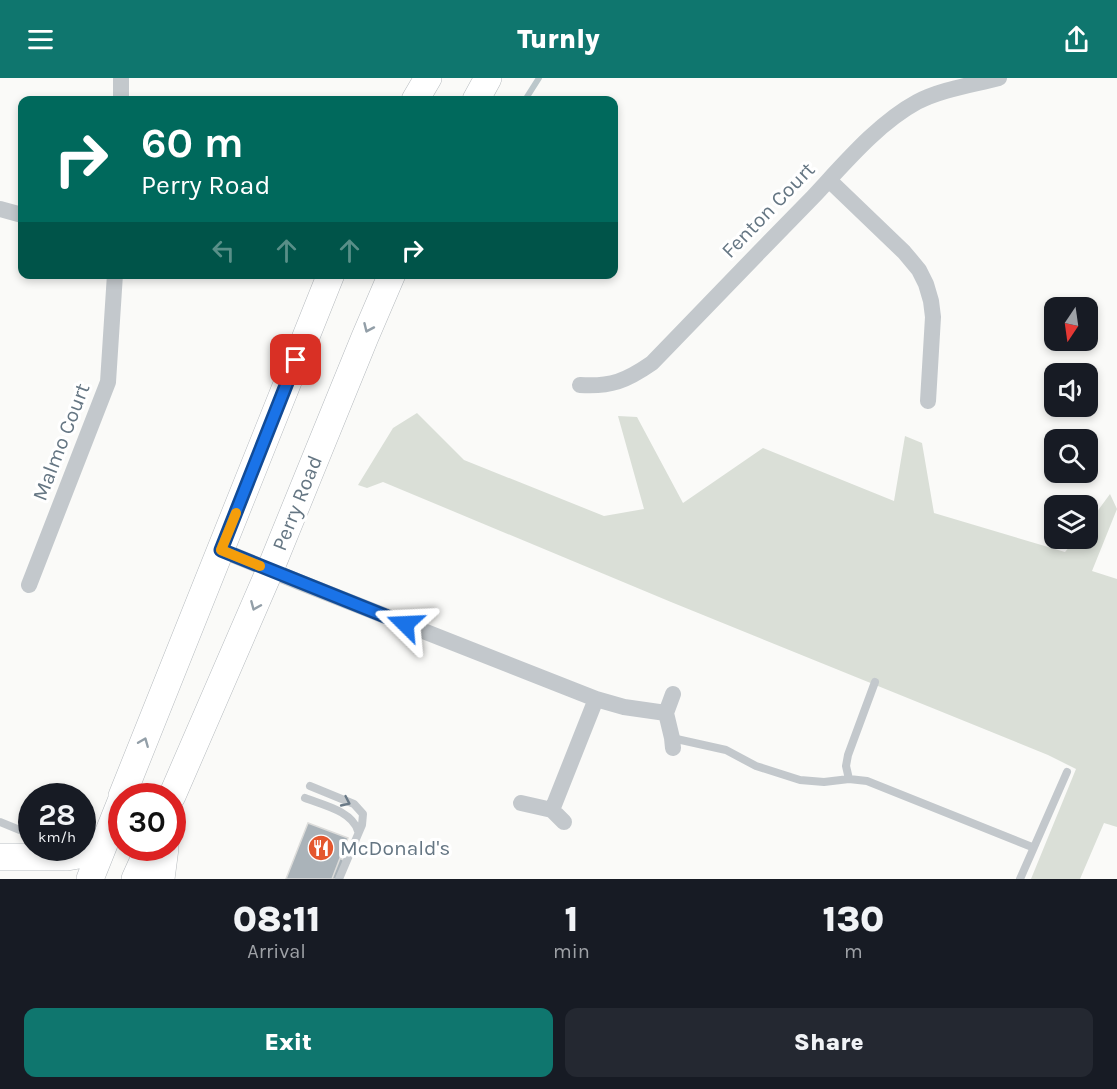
<!DOCTYPE html>
<html lang="en">
<head>
<meta charset="utf-8">
<style>
  :root { --surface:#171b24; --page:#242831; --text:#f1f3f6; --muted:#9ea1a6; --accent:#0f766e }
  body { margin:0; font-family:Karla,sans-serif; background:var(--page); color:var(--text); height:100vh; display:flex; flex-direction:column; font-size:22px; white-space:nowrap }
  * { box-sizing:border-box; margin:0 }
  p { font-size:20px; color:var(--muted) }
  .icon { flex:none; width:33px; height:33px; fill:none; stroke:currentColor; stroke-width:2; stroke-linecap:round; stroke-linejoin:round }
  .map { position:relative; height:801px; overflow:hidden }
  .details { display:flex; flex-direction:column; background:var(--surface); flex:1 }
  .details>* { flex:none }
  .guide { position:absolute; left:18px; top:18px; width:600px; height:183px; border-radius:12px; box-shadow:0 3px 9px #0003; background:#00695c; color:#fff; overflow:hidden }
  .needle { width:39px; rotate:193deg }
  .tools { position:absolute; left:1044px; top:219px; display:grid; gap:12px }
  .tools a { display:grid; place-items:center; width:54px; height:54px; border-radius:12px; background:var(--surface); box-shadow:0 3px 9px #0003; font-size:30px }
  .speed { position:absolute; left:18px; top:705px; display:flex; gap:12px; font-size:30px; font-weight:700; text-align:center }
  .speed>* { display:grid; place-content:center; width:78px; height:78px; border-radius:50%; background:var(--surface); box-shadow:0 3px 9px #0003; line-height:1 }
  .speed small { font-size:15px; font-weight:400 }
  .speed .limit { border:9px solid #d22; background:#fff; color:#111 }
  .pin { position:absolute; display:grid; place-items:center; width:51px; height:51px; color:#fff; margin:-26px; border-radius:12px; box-shadow:0 3px 9px #0006 }
  .me { position:absolute; width:66px; margin:-33px; rotate:291deg; stroke-linejoin:round; filter:drop-shadow(0 0 4px #0008) }
  .turn { display:flex; align-items:center; gap:21px; height:126px; padding:0 24px; font-size:27px }
  .turn .icon { width:78px; height:78px; stroke-width:2.5 }
  .turn b { display:block; font-size:42px; line-height:51px }
  .lanes { display:flex; align-items:center; height:57px; padding:0 24px; background:#0003; justify-content:center; gap:30px; direction:ltr }
  .lanes .off { opacity:.35 }
  .eta { display:flex; justify-content:space-evenly; align-items:center; height:102px; text-align:center }
  .eta b { font-size:36px; font-weight:800; line-height:42px }
  .primary-button { display:flex; gap:12px; margin-top:auto; padding:12px 24px }
  .primary-button a { flex:1; height:69px; border-radius:12px; background:var(--accent); color:#fff; font-size:24px; font-weight:800; line-height:69px; text-align:center }
  .primary-button a+a { background:var(--page); color:var(--text) }
  header { display:flex; justify-content:space-between; align-items:center; height:78px; padding:0 24px; background:var(--accent); color:#fff; font-size:27px; font-weight:800 }
  .map>svg:first-child { display:block }
  .green { fill:#dadfd7 }
  .lines { fill:none; stroke-linecap:round; stroke-linejoin:round }
  .stream { stroke:#bbc7cb; stroke-width:6 }
  .building { fill:#aab3b9; stroke:#dcdcda; stroke-width:1.5 }
  .primary-casing { stroke:#b5babe; stroke-width:28 }
  .lane { stroke:#c3c8cc; stroke-width:8 }
  .street { stroke:#c3c8cc; stroke-width:16 }
  .primary { stroke:#fff; stroke-width:27 }
  .oneway { stroke:#939fa8 }
  .oneway2 { stroke:#6a7a87 }
  .route-casing { stroke:#114b97; stroke-width:15 }
  .route { stroke:#1a73e8; stroke-width:10 }
  .slow { stroke:#f59e0b; stroke-width:10 }
  .labels { text-anchor:middle; stroke-width:6; stroke-linejoin:round; paint-order:stroke }
  .street-label { font-size:21px; fill:#657683; stroke:#fff }
  .poi-label { font-size:21px; fill:#657683; stroke:#fff; text-anchor:start }
</style>
</head>
<body>
<header><svg class="icon" aria-label="menu" viewBox="0 0 24 24"><path d="M4 6h16M4 12h16M4 18h16"/></svg>Turnly<svg class="icon" aria-label="share" viewBox="0 0 24 24"><path d="M12 15V3M7 8l5-5 5 5M5 13v7h14v-7"/></svg></header>
<div class="map">
<svg width="1117" height="801" viewBox="0 0 1117 801">
  <rect width="100%" height="100%" fill="#fafaf8"/>
  <!-- green -->
  <path class="green" d="M417,335L464,382L604,438L644,431L618,338L637,339L683,425L763,370L894,423L905,358L922,365L934,435L1065,474L1076,461L1088,460V446L1110,416L1117,431L1092,493L1117,501V749L1104,745L1080,801H1031L1076,691L1048,677L671,524L383,404L367,410L358,407L393,350Z"/>
  <g class="lines">
    <!-- stream -->
    <path class="stream" d="M525,22L539,0"/>
  </g>
  <!-- building -->
  <path class="building" d="M308,745L348,760L332,801H286Z
    M340,780L345,783L338,801H332Z"/>
  <g class="lines">
    <!-- primary casing -->
    <g class="primary-casing">
      <path id="primary" d="M415,22L428,0
        M476,22L488,0
        M122,718L331,196
        M172,718L270,492L365,259L392,196
        M0,779H67L101,773
        M90,801L122,721
        M135,801L149,770
        M161,801L165,770"/>
    </g>
    <!-- lane -->
    <path class="lane" d="M672,660L726,672L756,688L800,702L824,704L849,701L867,703L1032,769
      M849,701L846,688L848,677L875,604
      M310,708L354,726L363,736L362,747L339,801
      M305,720C323,727 352,733 358,753
      M0,744L32,757
      M1020,801L1067,694"/>
    <!-- street -->
    <path class="street" d="M121,22V0
      M829,102L904,174L919,192L926,206L931,223L933,239L928,323
      M0,131L22,137
      M580,307C611,309 626,303 652,285C705,230 759,174 813,119C843,87 878,45 917,24C942,11 972,7 999,0
      M221,472L299,504L596,621L624,629L666,635
      M29,507L108,304L115,196
      M673,670L672,660L666,635L673,616
      M521,725L552,732L564,744
      M552,732L596,621"/>
    <!-- primary -->
    <use href="#primary" class="primary"/>
  </g>
  <!-- one-way arrows -->
  <defs><path id="oneway-chevron" d="M-2-3.5L2.5 0L-2 3.5" fill="none" stroke-width="1.6" stroke-linecap="round" stroke-linejoin="round" transform="scale(1.5)"/></defs>
  <g class="oneway">
    <use href="#oneway-chevron" transform="translate(368 250) rotate(114)"/>
    <use href="#oneway-chevron" transform="translate(255 528) rotate(113)"/>
    <use href="#oneway-chevron" transform="translate(144 664) rotate(-68)"/>
  </g>
  <use class="oneway2" href="#oneway-chevron" transform="translate(346 724) rotate(25)"/>
  <g class="lines">
    <!-- route casing -->
    <g class="route-casing">
      <path id="route" d="M296,282L221,472L405,546"/>
    </g>
    <!-- route -->
    <use href="#route" class="route"/>
    <!-- slow -->
    <path class="slow" d="M236,435L221,472L260,488"/>
  </g>
  <!-- icons -->
  <defs>
    <g id="restaurant-disc" transform="scale(1.35)"><circle r="9.5" fill="#e4572e" stroke="#fff"/><path d="M-5-6h1v4h1v-4h1v4h1v-4h1v5L-1.5 .5V6h-2V.5L-5-1ZM5-6V6H3V1.5H1.5Q1.5-4 5-6Z" fill="#fff"/></g>
  </defs>
  <g fill-rule="evenodd">
    <use href="#restaurant-disc" x="321" y="770"/>
  </g>
  <g class="labels">
    <!-- street labels -->
    <g class="street-label">
      <text transform="translate(768 132) rotate(-46)" y="7">Fenton Court</text>
      <text transform="translate(61 364) rotate(-69)" y="7">Malmo Court</text>
      <text transform="translate(297 425) rotate(-68)" y="7">Perry Road</text>
    </g>
    <!-- poi labels -->
    <g class="poi-label">
      <text x="340" y="777">McDonald's</text>
    </g>
  </g>
</svg>
<div class="tools">
<a><svg class="needle" viewBox="-14 -14 28 28"><path d="M0-13l5 13h-10z" fill="#e53935"/><path d="M0 13l5-13h-10z" fill="#9ea1a6"/></svg></a>
<a><svg class="icon" aria-label="sound" viewBox="0 0 24 24"><path d="M4 9h4l5-4v14l-5-4H4zM17 9q2 3 0 6"/></svg></a>
<a><svg class="icon" aria-label="search" viewBox="0 0 24 24"><circle cx="10" cy="10" r="6"/><path d="M15 15l6 6"/></svg></a>
<a><svg class="icon" aria-label="layers" viewBox="0 0 24 24"><path d="M12 4l9 5-9 5-9-5zM3 14l9 5 9-5"/></svg></a>
</div>
<div class="speed"><div>28<small>km/h</small></div><div class="limit">30</div></div>
<div class="pin" style="left:296px;top:282px;background:#d93025"><svg class="icon" aria-label="arrive" viewBox="0 0 24 24"><path d="M6 21V4h12l-3 4 3 4H6"/></svg></div>
<svg class="me" style="left:405px;top:546px" viewBox="-20 -20 40 40"><path d="M0-17L14 15 0 8-14 15z" fill="#1a73e8" stroke="#fff" stroke-width="4"/></svg>
<div class="guide">
<div class="turn"><svg class="icon" aria-label="right" viewBox="0 0 24 24"><path d="M7 20v-9h11M14 6l5 5-5 5"/></svg><div><b>60 m</b>Perry Road</div></div>
<div class="lanes"><svg class="icon off" aria-label="left" viewBox="0 0 24 24"><path d="M17 20v-9H6M10 6l-5 5 5 5"/></svg><svg class="icon off" aria-label="ahead" viewBox="0 0 24 24"><path d="M12 20V5M6 11l6-6 6 6"/></svg><svg class="icon off" aria-label="ahead" viewBox="0 0 24 24"><path d="M12 20V5M6 11l6-6 6 6"/></svg><svg class="icon" aria-label="right" viewBox="0 0 24 24"><path d="M7 20v-9h11M14 6l5 5-5 5"/></svg></div>
</div>
</div>
<section class="details">
<div class="eta">
<div><b>08:11</b><p>Arrival</p></div>
<div><b>1</b><p>min</p></div>
<div><b>130</b><p>m</p></div>
</div>
<div class="primary-button"><a>Exit</a><a>Share</a></div>
</section>
</body>
</html>
